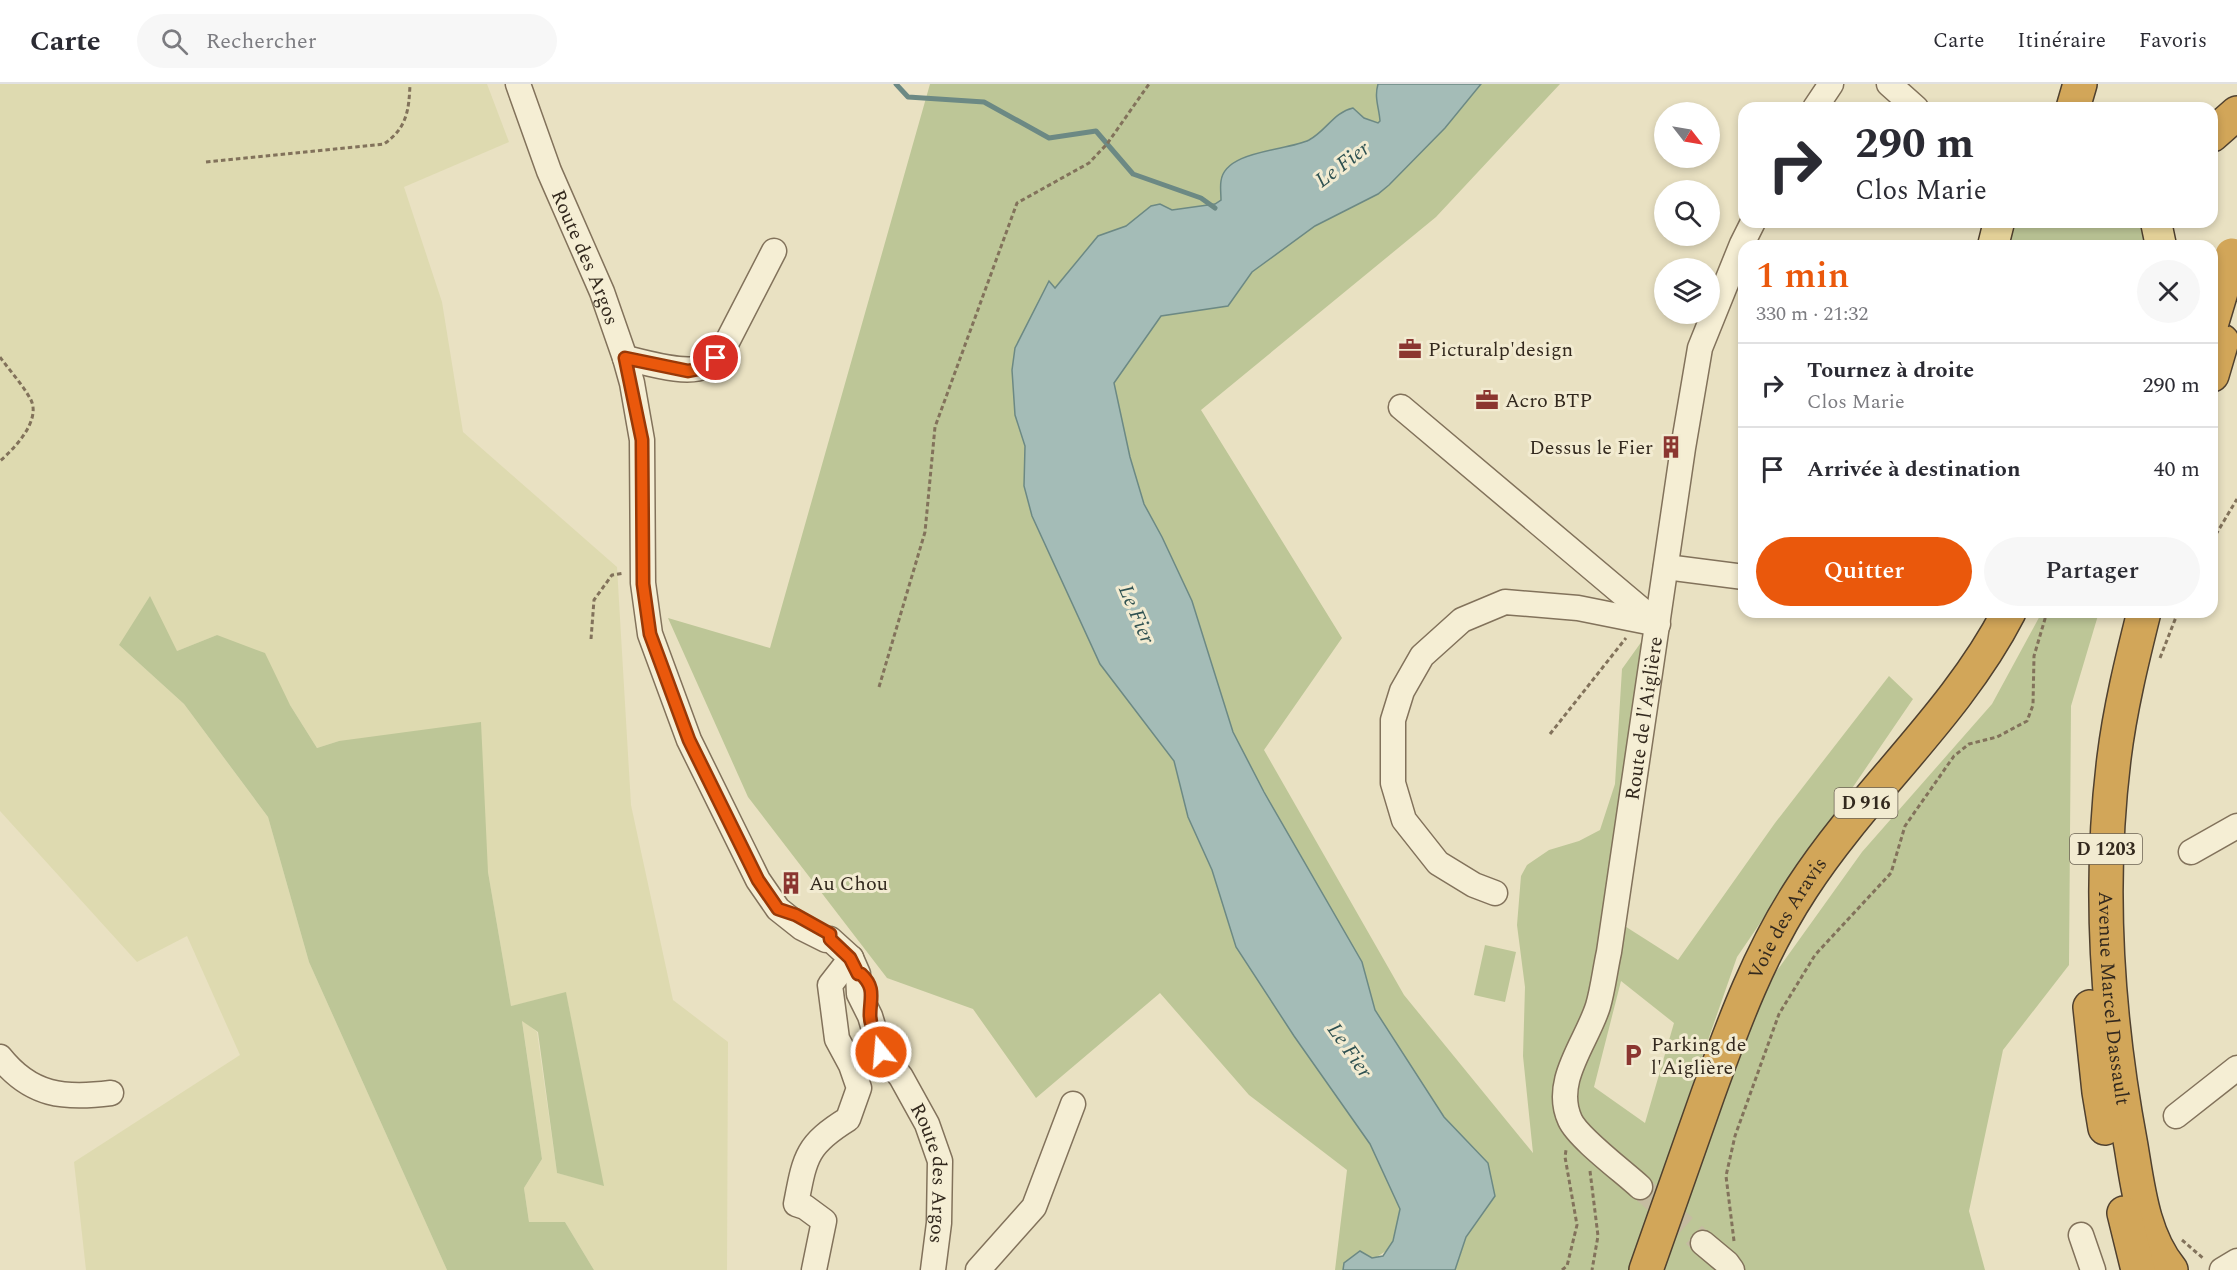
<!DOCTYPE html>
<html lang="fr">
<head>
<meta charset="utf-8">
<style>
  :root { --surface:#fff; --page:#f7f7f7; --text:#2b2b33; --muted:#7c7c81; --line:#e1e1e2; --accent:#ea580c }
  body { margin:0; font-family:Spectral,serif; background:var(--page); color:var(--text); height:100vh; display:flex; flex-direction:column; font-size:22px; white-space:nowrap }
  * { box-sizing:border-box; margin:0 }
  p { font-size:20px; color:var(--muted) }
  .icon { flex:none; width:33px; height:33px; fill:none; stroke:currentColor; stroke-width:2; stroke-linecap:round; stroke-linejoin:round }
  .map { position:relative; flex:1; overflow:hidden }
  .drawer { position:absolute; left:1738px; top:156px; width:480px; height:378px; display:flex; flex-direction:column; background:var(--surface); border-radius:18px; box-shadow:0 3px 9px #0003 }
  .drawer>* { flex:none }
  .guide { position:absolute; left:1738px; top:18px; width:480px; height:126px; border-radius:18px; box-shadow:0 3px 9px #0003; background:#fff; color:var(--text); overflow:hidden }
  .needle { width:39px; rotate:121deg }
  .buttons { position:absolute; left:1654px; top:18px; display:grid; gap:12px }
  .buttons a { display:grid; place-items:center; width:66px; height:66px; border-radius:50%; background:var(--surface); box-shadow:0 3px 9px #0003; font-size:30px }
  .pin { position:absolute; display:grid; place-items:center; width:51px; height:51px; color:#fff; margin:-26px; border:3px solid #fff; border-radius:50%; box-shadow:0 2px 6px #0007 }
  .me { position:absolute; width:66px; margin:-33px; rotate:343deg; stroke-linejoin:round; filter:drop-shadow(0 0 4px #0008) }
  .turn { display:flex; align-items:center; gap:21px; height:126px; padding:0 18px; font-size:27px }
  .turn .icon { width:78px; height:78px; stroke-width:2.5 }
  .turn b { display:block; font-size:42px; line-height:51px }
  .round { display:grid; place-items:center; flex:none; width:63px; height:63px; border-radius:32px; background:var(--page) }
  .headline { display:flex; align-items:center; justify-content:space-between; height:102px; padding:0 18px }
  h1 { font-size:36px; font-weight:600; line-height:45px; color:var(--accent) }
  .cta { display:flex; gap:12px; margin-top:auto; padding:12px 18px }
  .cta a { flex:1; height:69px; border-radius:36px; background:var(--accent); color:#fff; font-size:24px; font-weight:600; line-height:69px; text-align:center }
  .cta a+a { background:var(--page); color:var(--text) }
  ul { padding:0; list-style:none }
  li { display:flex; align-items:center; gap:18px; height:84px; padding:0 18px; border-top:2px solid var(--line) }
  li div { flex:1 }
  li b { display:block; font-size:22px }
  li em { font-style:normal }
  header { display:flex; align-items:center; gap:36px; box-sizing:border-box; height:84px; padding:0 30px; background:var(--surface); border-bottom:2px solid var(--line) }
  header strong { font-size:28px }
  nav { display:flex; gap:33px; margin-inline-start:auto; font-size:21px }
  .search { width:420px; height:54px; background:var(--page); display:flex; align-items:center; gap:15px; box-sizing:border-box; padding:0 21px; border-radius:33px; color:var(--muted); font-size:22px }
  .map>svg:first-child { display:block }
  .farmland { fill:#dedab0 }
  .green { fill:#bdc697; fill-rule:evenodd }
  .water { fill:#a4bcb7; stroke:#6c8984; stroke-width:1.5 }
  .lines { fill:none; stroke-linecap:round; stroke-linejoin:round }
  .stream { stroke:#6c8984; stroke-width:5 }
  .minor-tunnel { stroke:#c5bca1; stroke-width:24; stroke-dasharray:24 12; stroke-linecap:butt }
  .minor-casing { stroke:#82725b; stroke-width:27 }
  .major-casing { stroke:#50412f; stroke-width:33 }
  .highway-casing { stroke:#50412f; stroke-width:36 }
  .path { stroke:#82725b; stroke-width:3; stroke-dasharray:4.5 3; stroke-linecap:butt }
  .minor { stroke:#f5eed4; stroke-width:24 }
  .major { stroke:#ead79d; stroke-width:30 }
  .highway { stroke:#d2a659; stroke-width:33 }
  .highway-bridge-casing { stroke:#50412f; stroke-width:36; stroke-linecap:butt }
  .highway-bridge { stroke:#d2a659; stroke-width:33 }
  .route-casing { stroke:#983908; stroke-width:15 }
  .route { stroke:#ea580c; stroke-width:10 }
  .labels { text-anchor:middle; stroke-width:6; stroke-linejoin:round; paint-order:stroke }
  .shield { fill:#f2ebd1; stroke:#6c6354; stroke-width:1.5 }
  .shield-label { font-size:18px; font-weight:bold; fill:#33291e }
  .street-label { font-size:20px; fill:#33291e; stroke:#f2ebd1 }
  .poi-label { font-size:20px; fill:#33291e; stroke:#f2ebd1; text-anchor:start }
  .water-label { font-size:21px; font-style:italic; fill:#2e5151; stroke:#f2ebd1 }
</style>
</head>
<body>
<header>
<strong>Carte</strong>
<div class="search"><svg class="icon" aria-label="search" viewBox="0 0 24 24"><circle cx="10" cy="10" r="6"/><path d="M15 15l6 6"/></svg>Rechercher</div>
<nav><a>Carte</a><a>Itinéraire</a><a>Favoris</a></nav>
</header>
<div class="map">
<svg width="2237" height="1186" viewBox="0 0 2237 1186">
  <rect width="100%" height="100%" fill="#e9e1c2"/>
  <!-- farmland -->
  <path class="farmland" d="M0,0H487L509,58L404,103L442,218L463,348L617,483L631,721L673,916L728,958L727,1186H594L565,1138H529L524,1104L542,1075L522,936L537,948L557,1089L603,1101L566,909L511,922L488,788L339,657L317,664L290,621L217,551L177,567L119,561L184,620L268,733L309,878L447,1186H86L74,1078L240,971L187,852L137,878L0,727Z"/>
  <!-- green -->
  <path class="green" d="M930,0H1560L1436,133L1201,326L1342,554L1264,666L1404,911L1533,1069L1523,972L1525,903L1517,841L1521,792L1527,781L1549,766L1579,757L1600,746L1615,700L1622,585L1642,557L1650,555L1609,832L1678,876L1775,739L1889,592L1913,615L1737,873L1684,1025L1748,927L1862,768L1992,620L2042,528H2099L2071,622L2069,881L2003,966L1969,1127L1985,1186H1455L1466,1153L1494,1112L1491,1098L1357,1186H1335L1347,1086L1249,1011L1160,909L1036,1014L973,925L887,894L748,713L668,534L770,564ZM1621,897L1674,939L1645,1039L1594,1003Z
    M2011,138H2146L2151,162H2005Z
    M150,512L177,567L217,551L265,569L290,621L317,664L339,657L481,638L488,788L511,922L566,908L604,1102L557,1089L538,948L522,937L542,1075L524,1104L529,1138H565L594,1186H447L309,878L268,733L184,620L119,561Z
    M1485,861L1516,868L1505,918L1474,911Z"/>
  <!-- water -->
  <path class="water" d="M1378,0H1481L1445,44L1389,101L1378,110L1315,142L1252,188L1228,222L1161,232L1114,299L1130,373L1144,420L1162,453L1192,517L1233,648L1264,708L1362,878L1375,926L1444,1033L1488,1079L1495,1112L1466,1153L1455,1186H1343L1344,1179L1360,1167L1372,1174L1383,1172L1393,1157L1400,1125L1370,1060L1294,952L1236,863L1212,786L1188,733L1174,677L1100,580L1032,432L1024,402L1025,362L1015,331L1012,286L1015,264L1049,197L1055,204L1098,152L1126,142L1151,122L1160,120L1172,126L1215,120L1221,116C1221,110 1220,103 1221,97C1225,66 1287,67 1309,56C1326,47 1334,28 1353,24L1364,34L1378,39L1380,37C1379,23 1374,14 1378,0Z"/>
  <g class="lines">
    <!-- stream -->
    <path class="stream" d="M896,0L908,13L984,18L1049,54L1096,47L1133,90L1201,114L1215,124"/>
    <!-- minor-tunnel -->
    <path class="minor-tunnel" d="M1640,1103L1703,1159"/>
    <!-- minor casing -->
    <g class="minor-casing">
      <g id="minor">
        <path id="s1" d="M518,0L549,87L602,208L625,274L632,299L642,356L643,499L650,550L689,656L758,796L778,825L802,844L826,856L830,855L851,874L858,890L859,910L870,932L881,968L901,993L927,1040L940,1077L939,1139L933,1186"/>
        <path d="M1889,0L1916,24"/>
        <path d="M1815,24L1831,0"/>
        <path d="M625,274C645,278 687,292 705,282C713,277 719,270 725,262L774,167"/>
        <path d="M1401,323L1656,538"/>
        <path d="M1666,483L1744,493"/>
        <path d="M2191,768L2237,742"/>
        <path d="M1495,809L1474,801L1438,779L1404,736L1393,699V636L1402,607L1422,572L1462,536L1505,518L1578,524L1658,540"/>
        <path d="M0,973C31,1012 64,1015 111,1009"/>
        <path d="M2176,1032L2237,984"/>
        <path id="s2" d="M1640,1103C1624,1088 1578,1054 1570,1036C1552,997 1587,958 1598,922C1603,905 1605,886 1609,868L1683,364L1700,264L1742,160L1753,138"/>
        <path d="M2081,1151L2093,1186"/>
        <path d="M1703,1159L1727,1179L1732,1186"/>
        <path d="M814,1186L824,1137L805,1123L796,1120C805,1073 806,1061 848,1035L859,1004L851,981L837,955L830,901L851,874"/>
        <path d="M978,1186L1034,1123L1073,1020"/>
        <path d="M2222,1186L2237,1177"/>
      </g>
    </g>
    <!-- major casing -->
    <g class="major-casing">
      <path id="major" d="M2156,138L2161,162
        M1993,162L1999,138"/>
    </g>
    <!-- highway casing -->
    <g class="highway-casing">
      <g id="highway">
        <path d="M2073,24L2080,0"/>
        <path d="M2212,51L2237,29"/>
        <path d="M2212,291L2222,257"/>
        <path id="s3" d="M2144,528C2132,576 2120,625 2114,674C2098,803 2107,935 2131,1062C2138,1104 2143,1152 2171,1186"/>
        <path d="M2090,923L2099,1008L2105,1044"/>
        <path d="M2124,1129L2138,1186"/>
        <path id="s4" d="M1646,1186C1667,1127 1687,1069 1708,1010C1734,938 1760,868 1802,804C1865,707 1956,631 2009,528"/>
      </g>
    </g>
    <!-- path -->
    <path class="path" d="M206,78L384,60C407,44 409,26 410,0
      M0,273C10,287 23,301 31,316C41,337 14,365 0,377
      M2212,457L2237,415
      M591,555L594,516L612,491L624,489
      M2160,574L2178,528
      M879,603L925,448L935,343L1017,119L1089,79L1107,60L1149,0
      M1550,650L1626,554
      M1590,1087L1598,1152L1592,1186
      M2182,1156L2204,1175
      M1734,1157L1726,1092L1735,1052L1779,930L1815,871L1891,789L1905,742L1954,672L1969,660L1997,653L2027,637L2033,621L2034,572L2047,528
      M1562,1186L1567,1182L1577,1141L1565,1073L1566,1066"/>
    <!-- minor -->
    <use href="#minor" class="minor"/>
    <!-- major -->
    <use href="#major" class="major"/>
    <!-- highway -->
    <use href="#highway" class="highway"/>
    <!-- highway-bridge casing -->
    <g class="highway-bridge-casing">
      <path id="highway-bridge" d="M2212,238L2232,171"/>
    </g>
    <!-- highway-bridge -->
    <use href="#highway-bridge" class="highway-bridge"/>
  </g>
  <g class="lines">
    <!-- route casing -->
    <g class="route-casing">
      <path id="route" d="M716,274L703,284L688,287L625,274L642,356L643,500L650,550L689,656L758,796L778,825L796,831L830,850V855L850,874L858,890H861C876,904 870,914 870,931C870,943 877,957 881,968"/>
    </g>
    <!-- route -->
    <use href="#route" class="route"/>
  </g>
  <!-- icons -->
  <defs>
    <g id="office-bare" transform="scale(1.8)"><path d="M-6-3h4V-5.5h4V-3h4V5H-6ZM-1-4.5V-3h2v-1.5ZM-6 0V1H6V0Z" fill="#8b3630" stroke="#f2ebd1" stroke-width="2.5" paint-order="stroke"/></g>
    <g id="building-bare" transform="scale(1.8)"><path d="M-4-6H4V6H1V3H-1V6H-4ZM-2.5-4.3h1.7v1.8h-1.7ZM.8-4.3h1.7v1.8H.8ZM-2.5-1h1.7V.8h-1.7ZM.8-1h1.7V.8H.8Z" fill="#8b3630" stroke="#f2ebd1" stroke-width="2.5" paint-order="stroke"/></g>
    <g id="parking-bare" transform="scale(1.8)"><path d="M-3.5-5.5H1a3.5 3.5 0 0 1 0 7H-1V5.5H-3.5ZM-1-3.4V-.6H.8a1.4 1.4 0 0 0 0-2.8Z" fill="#8b3630" stroke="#f2ebd1" stroke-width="2.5" paint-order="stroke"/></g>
  </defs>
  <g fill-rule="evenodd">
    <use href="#office-bare" x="1410" y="265"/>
    <use href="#office-bare" x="1487" y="316"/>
    <use href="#building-bare" x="1671" y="363"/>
    <use href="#building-bare" x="791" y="799"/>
    <use href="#parking-bare" x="1633" y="971"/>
  </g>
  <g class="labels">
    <!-- shield labels -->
    <g class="shield">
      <rect x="1834.5" y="704" width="63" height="30" rx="4.5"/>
      <rect x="2070" y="750" width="72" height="30" rx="4.5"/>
    </g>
    <g class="shield-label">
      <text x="1866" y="725">D 916</text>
      <text x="2106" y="771">D 1203</text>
    </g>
    <!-- street labels -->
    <g class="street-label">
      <text dy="7" stroke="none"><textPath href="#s1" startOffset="186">Route des Argos</textPath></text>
      <text dy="7" stroke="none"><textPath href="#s2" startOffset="510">Route de l'Aiglière</textPath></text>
      <text dy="7" stroke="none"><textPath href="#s4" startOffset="380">Voie des Aravis</textPath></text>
      <text dy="7" stroke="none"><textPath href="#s3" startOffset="390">Avenue Marcel Dassault</textPath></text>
      <text dy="7" stroke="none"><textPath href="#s1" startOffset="1202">Route des Argos</textPath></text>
    </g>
    <!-- poi labels -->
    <g class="poi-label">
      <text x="1428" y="272">Picturalp'design</text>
      <text x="1505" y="323">Acro BTP</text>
      <text x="1653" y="370" text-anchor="end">Dessus le Fier</text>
      <text x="809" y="806">Au Chou</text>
      <text x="1651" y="967">Parking de<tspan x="1651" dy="23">l'Aiglière</tspan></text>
    </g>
    <!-- water labels -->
    <g class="water-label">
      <text transform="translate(1342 80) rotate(-37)" y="7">Le Fier</text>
      <text transform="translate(1137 530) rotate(67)" y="7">Le Fier</text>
      <text transform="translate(1350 966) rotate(55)" y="7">Le Fier</text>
    </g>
  </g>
</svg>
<div class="buttons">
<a><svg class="needle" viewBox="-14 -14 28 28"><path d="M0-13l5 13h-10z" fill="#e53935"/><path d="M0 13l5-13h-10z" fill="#7c7c81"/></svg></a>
<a><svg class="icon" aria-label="search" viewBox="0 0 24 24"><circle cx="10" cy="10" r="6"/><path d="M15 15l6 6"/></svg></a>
<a><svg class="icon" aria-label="layers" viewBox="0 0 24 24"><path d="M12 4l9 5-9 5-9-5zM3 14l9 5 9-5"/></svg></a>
</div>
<div class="pin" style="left:716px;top:274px;background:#d93025"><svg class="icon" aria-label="arrive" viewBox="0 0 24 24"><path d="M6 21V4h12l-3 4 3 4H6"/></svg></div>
<svg class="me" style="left:881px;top:968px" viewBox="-20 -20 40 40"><circle r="17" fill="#ea580c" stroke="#fff" stroke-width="3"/><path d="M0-11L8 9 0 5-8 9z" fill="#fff"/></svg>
<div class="guide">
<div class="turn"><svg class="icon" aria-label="right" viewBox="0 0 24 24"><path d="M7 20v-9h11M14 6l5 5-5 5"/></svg><div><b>290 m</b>Clos Marie</div></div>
</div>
<section class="drawer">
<div class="headline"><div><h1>1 min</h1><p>330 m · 21:32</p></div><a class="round"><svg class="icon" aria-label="close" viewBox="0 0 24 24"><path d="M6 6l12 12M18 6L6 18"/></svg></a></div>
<ul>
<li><svg class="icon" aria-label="right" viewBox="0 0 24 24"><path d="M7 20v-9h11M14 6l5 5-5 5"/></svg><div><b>Tournez à droite</b><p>Clos Marie</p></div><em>290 m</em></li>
<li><svg class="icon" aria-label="arrive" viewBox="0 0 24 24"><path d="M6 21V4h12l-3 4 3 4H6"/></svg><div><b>Arrivée à destination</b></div><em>40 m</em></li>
</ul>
<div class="cta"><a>Quitter</a><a>Partager</a></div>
</section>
</div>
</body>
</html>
